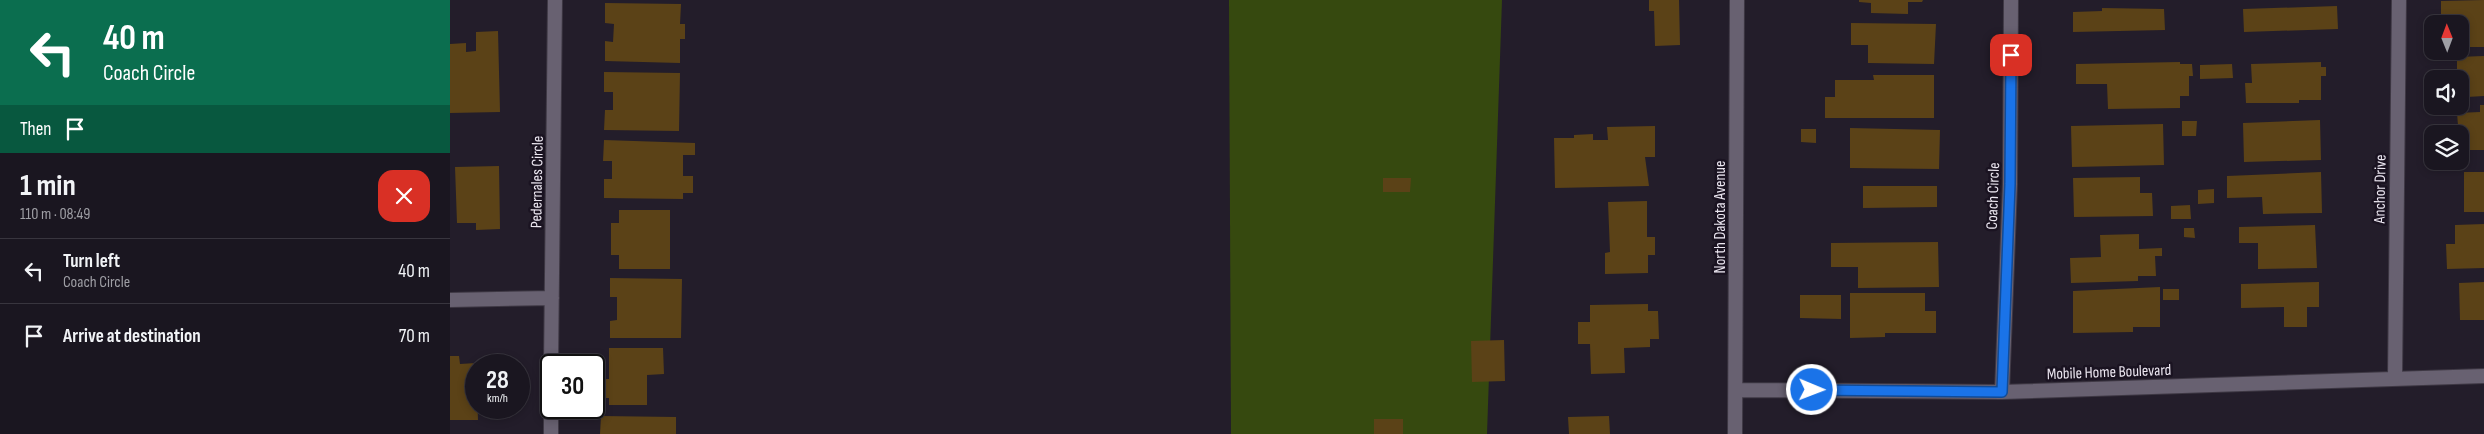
<!DOCTYPE html>
<html lang="en">
<head>
<meta charset="utf-8">
<style>
  :root { --surface:#1a1620; --page:#231f29; --text:#f1f3f6; --muted:#9f9fa5; --line:#38353e }
  body { margin:0; font-family:"Sofia Sans Condensed",sans-serif; background:var(--page); color:var(--text); height:100vh; display:flex; flex-direction:column; font-size:19px; white-space:nowrap }
  * { box-sizing:border-box; margin:0 }
  p { font-size:16px; color:var(--muted) }
  .icon { flex:none; width:28px; height:28px; fill:none; stroke:currentColor; stroke-width:2; stroke-linecap:round; stroke-linejoin:round }
  .map { position:relative; flex:1; overflow:hidden }
  .sheet { display:flex; flex-direction:column; background:var(--surface); width:450px }
  .sheet>* { flex:none }
  .banner { background:#0b6e4f; color:#fff; overflow:hidden }
  .needle { width:32px; rotate:359deg }
  .fabs { position:absolute; left:1974px; top:15px; display:grid; gap:10px }
  .fabs a { display:grid; place-items:center; width:45px; height:45px; border-radius:10px; background:var(--surface); box-shadow:0 2px 8px #0003,0 0 0 1px var(--line); font-size:25px }
  .speed { position:absolute; left:15px; top:354px; display:flex; gap:10px; font-size:25px; font-weight:700; text-align:center }
  .speed>* { display:grid; place-content:center; width:65px; height:65px; border-radius:50%; background:var(--surface); box-shadow:0 2px 8px #0003,0 0 0 1px var(--line); line-height:1 }
  .speed small { font-size:12px; font-weight:400 }
  .speed .limit { border:2px solid #111; border-radius:8px; background:#fff; color:#111 }
  .pin { position:absolute; display:grid; place-items:center; width:42px; height:42px; color:#fff; margin:-21px; border-radius:10px; box-shadow:0 2px 8px #0006 }
  .me { position:absolute; width:55px; margin:-28px; rotate:91deg; stroke-linejoin:round; filter:drop-shadow(0 0 4px #0008) }
  .turn { display:flex; align-items:center; gap:18px; height:105px; padding:0 20px; font-size:22px }
  .turn .icon { width:65px; height:65px; stroke-width:2.5 }
  .turn b { display:block; font-size:35px; line-height:42px }
  .then { display:flex; align-items:center; height:48px; padding:0 20px; background:#0003; gap:10px; font-size:19px }
  .round { display:grid; place-items:center; flex:none; width:52px; height:52px; border-radius:15px; background:var(--page) }
  .head { display:flex; align-items:center; justify-content:space-between; height:85px; padding:0 20px }
  h1 { font-size:30px; font-weight:700; line-height:38px }
  ul { padding:0; list-style:none }
  li { display:flex; align-items:center; gap:15px; height:65px; padding:0 20px; border-top:1px solid var(--line) }
  li div { flex:1 }
  li b { display:block; font-size:19px }
  li em { font-style:normal }
  main { display:flex; flex:1; min-height:0 }
  .map>svg:first-child { display:block }
  .green { fill:#36490f }
  .building { fill:#5b4217 }
  .lines { fill:none; stroke-linecap:round; stroke-linejoin:round }
  .minor-casing { stroke:#3e3844; stroke-width:16 }
  .minor { stroke:#686171; stroke-width:14 }
  .route-casing { stroke:#114b97; stroke-width:12 }
  .route { stroke:#1a73e8; stroke-width:9 }
  .labels { text-anchor:middle; stroke-width:5; stroke-linejoin:round; paint-order:stroke }
  .street-label { font-size:16px; fill:#ece7f1; stroke:#1a1321 }
</style>
</head>
<body>
<main>
<section class="sheet">
<div class="banner">
<div class="turn"><svg class="icon" aria-label="left" viewBox="0 0 24 24"><path d="M17 20v-9H6M10 6l-5 5 5 5"/></svg><div><b>40 m</b>Coach Circle</div></div>
<div class="then">Then<svg class="icon" aria-label="arrive" viewBox="0 0 24 24"><path d="M6 21V4h12l-3 4 3 4H6"/></svg></div>
</div>
<div class="head"><div><h1>1 min</h1><p>110 m · 08:49</p></div><a class="round" style="background:#d93025;color:#fff"><svg class="icon" aria-label="close" viewBox="0 0 24 24"><path d="M6 6l12 12M18 6L6 18"/></svg></a></div>
<ul>
<li><svg class="icon" aria-label="left" viewBox="0 0 24 24"><path d="M17 20v-9H6M10 6l-5 5 5 5"/></svg><div><b>Turn left</b><p>Coach Circle</p></div><em>40 m</em></li>
<li><svg class="icon" aria-label="arrive" viewBox="0 0 24 24"><path d="M6 21V4h12l-3 4 3 4H6"/></svg><div><b>Arrive at destination</b></div><em>70 m</em></li>
</ul>
</section>
<div class="map">
<svg width="2034" height="434" viewBox="0 0 2034 434">
  <rect width="100%" height="100%" fill="#231d2a"/>
  <!-- green -->
  <path class="green" d="M779,0H1052L1037,434H781Z"/>
  <!-- building -->
  <path class="building" d="M1199,0H1229L1230,45L1205,46L1204,11H1199Z
    M1409,0H1473L1472,2H1458V14L1421,13V3L1409,2Z
    M2034,0V47H2010V24H1991V1Z
    M155,3L231,4L230,24H235V39H230V63L155,61V41L163,42L164,24L155,23Z
    M1887,6L1888,29L1794,32L1793,9Z
    M1652,8L1714,9L1715,30L1623,32V12L1652,11Z
    M1401,23L1486,24L1484,64L1418,63V45H1401Z
    M48,31L50,112L0,113V44L16,43V52L26,51V32Z
    M2034,56V96L2017,97V80L2007,79V57Z
    M1730,62V64H1742L1743,76H1739V96H1730V108L1658,109L1657,84H1626V64Z
    M1871,62V67H1876V76H1871V100H1849V103H1796L1795,83H1802L1801,64Z
    M1782,64L1783,78L1750,79V65Z
    M154,72L230,73L229,131L154,130L155,110H163V92H154Z
    M1423,75H1484V118H1375V97H1385V80H1424Z
    M2030,105H2034V150H2010L2007,113L2030,112Z
    M1870,120L1871,160L1794,162L1793,123Z
    M1732,121H1747L1746,136H1732Z
    M1713,124L1714,165L1622,167L1621,126Z
    M1205,126V157H1195L1199,186L1105,188L1104,138H1124V135L1143,134V140H1158L1157,127Z
    M1400,128L1490,130L1489,169L1400,168Z
    M1351,129H1366V143L1351,142Z
    M154,140L245,143V155H233V176H243V193H233V199L154,198V179H162V161H153Z
    M49,166L50,229L26,230V223H7L5,167Z
    M1871,172L1872,213L1813,214L1812,197L1777,198V176Z
    M2014,172H2034V212H2014Z
    M1690,177V193H1702L1703,216L1624,217L1623,178Z
    M933,178H961L960,192H933Z
    M1413,186H1487V207L1413,208Z
    M1764,189V203L1748,204V190Z
    M1197,201V237H1205V255H1198V273L1155,274V253L1160,252L1158,202Z
    M1740,205L1741,219H1721V206Z
    M169,210H220V269H169V255H161V223H169Z
    M2034,224V268L1997,269L1996,244H2005V225Z
    M1865,225L1867,268L1808,269V243H1789V227Z
    M1734,228H1744L1745,238L1734,237Z
    M1689,234V249L1712,248V256H1705L1706,276H1688V281L1621,283L1620,258L1651,257L1650,235Z
    M1488,242L1489,287L1408,288V267H1381V243Z
    M160,278L232,279L231,338H160V321L167,320V297H160Z
    M1869,282V307H1857V327H1834V307L1791,308V284Z
    M2034,282V320H2010L2009,283Z
    M1710,287V327H1683V332L1623,333V291Z
    M1713,289H1729V300H1713Z
    M1400,293H1475V311H1486V333H1435V337L1400,338Z
    M1350,295H1391V319L1350,318Z
    M1198,304V311H1208L1209,339H1200V347L1174,348L1175,373L1141,374L1140,344H1128V322H1140V305Z
    M1054,340L1055,381L1022,382L1021,341Z
    M159,348H213L214,374L197,375V405H159V398H148V379H159Z
    M0,356H9L10,364L26,363L28,420H0Z
    M151,416L226,417V434H150Z
    M1159,416L1160,434H1119L1118,417Z
    M924,419H953V434H924Z"/>
  <g class="lines">
    <!-- minor casing -->
    <g class="minor-casing">
      <path id="minor" d="M0,300L102,298
        M101,365L105,0
        M1945,378L1949,0
        M1286,390L1552,392L2034,376
        M1552,392L1560,184L1561,0
        M101,434V387
        M1285,434L1287,0"/>
    </g>
    <!-- minor -->
    <use href="#minor" class="minor"/>
  </g>
  <g class="lines">
    <!-- route casing -->
    <g class="route-casing">
      <path id="route" d="M1362,390L1552,392L1560,184L1561,55"/>
    </g>
    <!-- route -->
    <use href="#route" class="route"/>
  </g>
  <g class="labels">
    <!-- street labels -->
    <g class="street-label">
      <text transform="translate(86 182) rotate(-89)" y="6">Pedernales Circle</text>
      <text transform="translate(1929 189) rotate(-89)" y="6">Anchor Drive</text>
      <text transform="translate(1542 196) rotate(-88)" y="6">Coach Circle</text>
      <text transform="translate(1269 217) rotate(-90)" y="6">North Dakota Avenue</text>
      <text transform="translate(1659 371) rotate(-2)" y="6">Mobile Home Boulevard</text>
    </g>
  </g>
</svg>
<div class="fabs">
<a><svg class="needle" viewBox="-14 -14 28 28"><path d="M0-13l5 13h-10z" fill="#e53935"/><path d="M0 13l5-13h-10z" fill="#9f9fa5"/></svg></a>
<a><svg class="icon" aria-label="sound" viewBox="0 0 24 24"><path d="M4 9h4l5-4v14l-5-4H4zM17 9q2 3 0 6"/></svg></a>
<a><svg class="icon" aria-label="layers" viewBox="0 0 24 24"><path d="M12 4l9 5-9 5-9-5zM3 14l9 5 9-5"/></svg></a>
</div>
<div class="speed"><div>28<small>km/h</small></div><div class="limit">30</div></div>
<div class="pin" style="left:1561px;top:55px;background:#d93025"><svg class="icon" aria-label="arrive" viewBox="0 0 24 24"><path d="M6 21V4h12l-3 4 3 4H6"/></svg></div>
<svg class="me" style="left:1362px;top:390px" viewBox="-20 -20 40 40"><circle r="17" fill="#1a73e8" stroke="#fff" stroke-width="3"/><path d="M0-11L8 9 0 5-8 9z" fill="#fff"/></svg>
</div>
</main>
</body>
</html>
